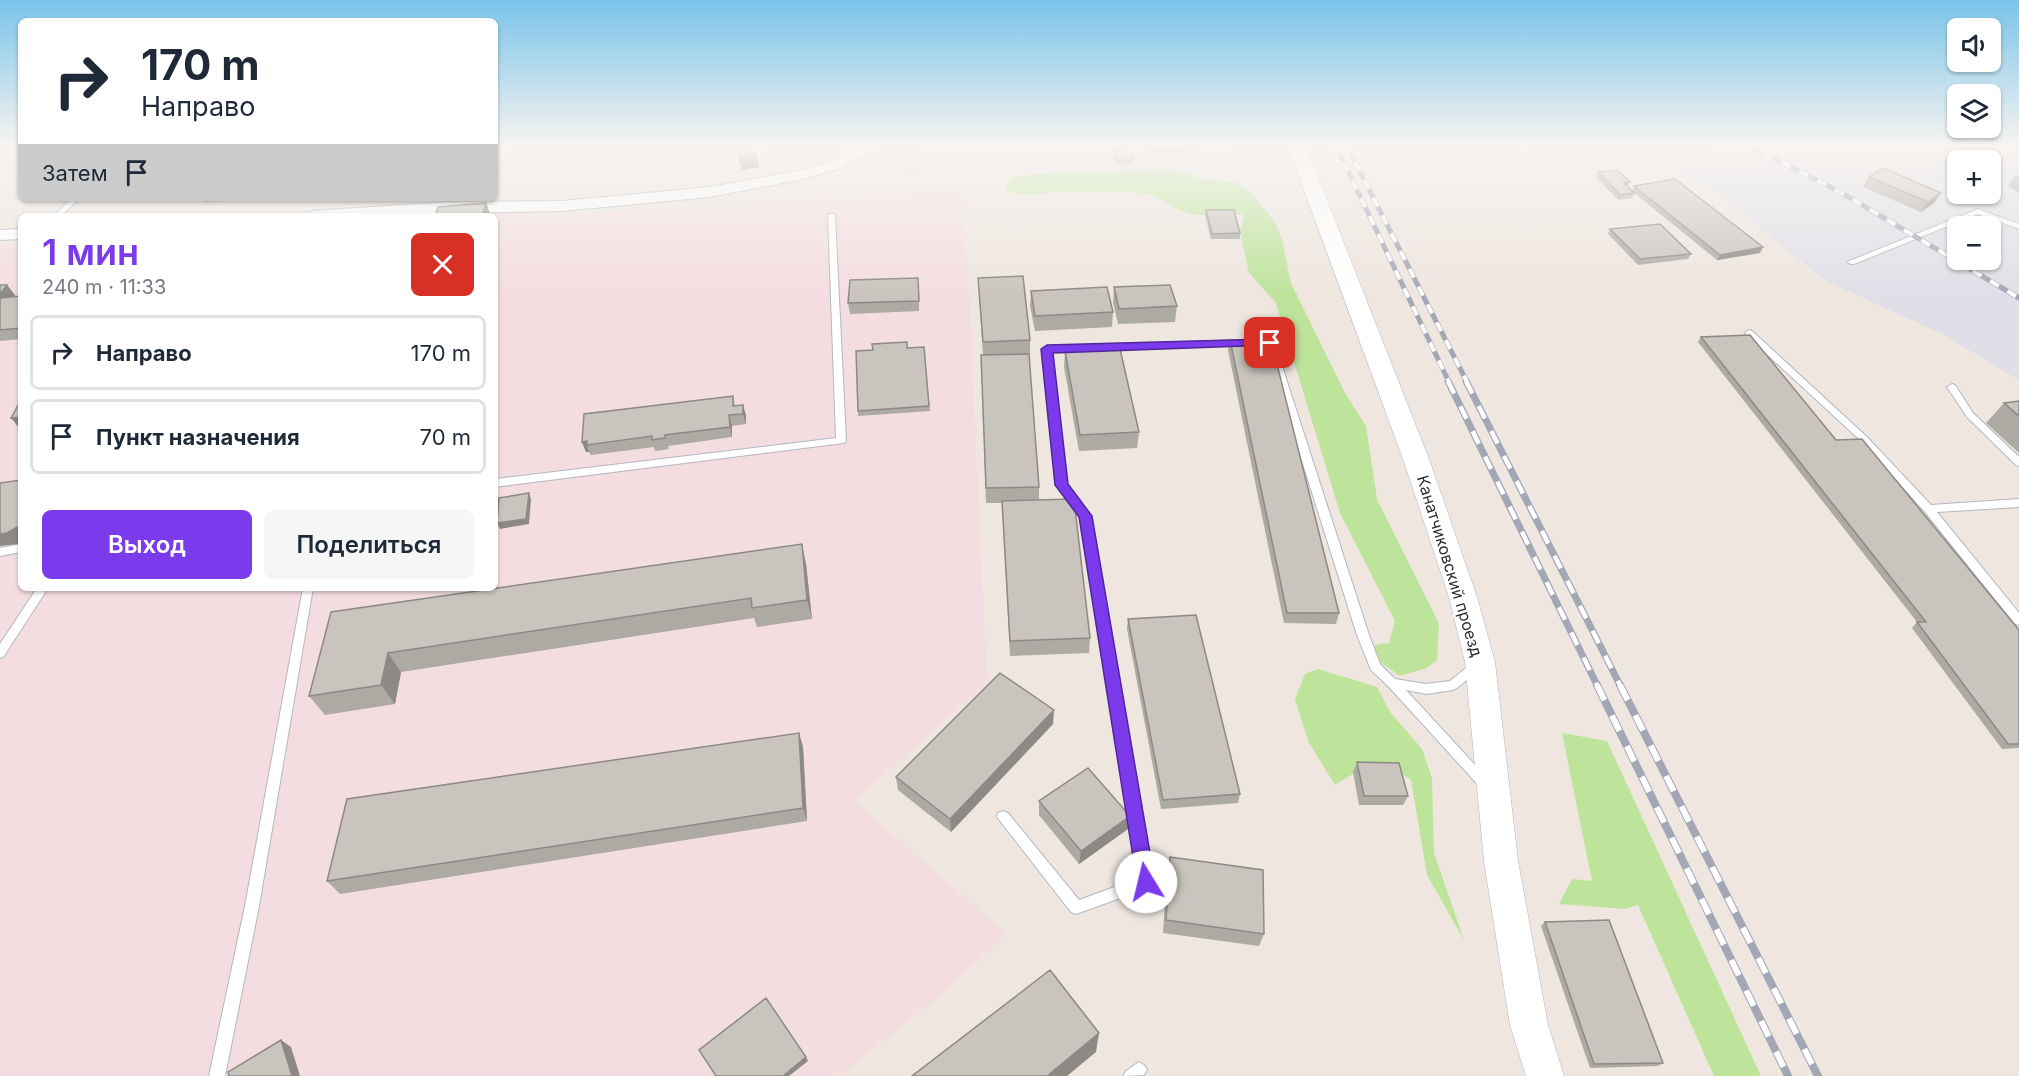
<!DOCTYPE html>
<html lang="ru">
<head>
<meta charset="utf-8">
<style>
  :root { --surface:#fff; --page:#f6f6f7; --text:#1f2937; --muted:#747a83; --line:#e0e1e3; --accent:#7c3aed }
  body { margin:0; font-family:Inter,sans-serif; background:var(--page); color:var(--text); height:100vh; display:flex; flex-direction:column; font-size:22px; white-space:nowrap }
  * { box-sizing:border-box; margin:0 }
  p { font-size:20px; color:var(--muted) }
  .icon { flex:none; width:33px; height:33px; fill:none; stroke:currentColor; stroke-width:2; stroke-linecap:round; stroke-linejoin:round }
  .map { position:relative; flex:1; overflow:hidden }
  .details { position:absolute; left:18px; top:213px; width:480px; height:378px; display:flex; flex-direction:column; background:var(--surface); border-radius:9px; box-shadow:0 2px 4px #0004 }
  .details>* { flex:none }
  .top-card { position:absolute; left:18px; top:18px; width:480px; height:183px; border-radius:9px; box-shadow:0 2px 4px #0004; background:#fff; color:var(--text); overflow:hidden }
  .controls { position:absolute; left:1947px; top:18px; display:grid; gap:12px }
  .controls a { display:grid; place-items:center; width:54px; height:54px; border-radius:9px; background:var(--surface); box-shadow:0 2px 4px #0004; font-size:30px }
  .pin { position:absolute; display:grid; place-items:center; width:51px; height:51px; color:#fff; margin:-26px; border-radius:12px; box-shadow:0 3px 9px #0006 }
  .me { position:absolute; width:66px; margin:-33px; rotate:351deg; stroke-linejoin:round; filter:drop-shadow(0 0 4px #0008) }
  .turn { display:flex; align-items:center; gap:21px; height:126px; padding:0 24px; font-size:27px }
  .turn .icon { width:78px; height:78px; stroke-width:2.5 }
  .turn b { display:block; font-size:42px; line-height:51px }
  .then { display:flex; align-items:center; height:57px; padding:0 24px; background:#0003; gap:12px; font-size:22px }
  .round { display:grid; place-items:center; flex:none; width:63px; height:63px; border-radius:9px; background:var(--page) }
  .headline { display:flex; align-items:center; justify-content:space-between; height:102px; padding:0 24px }
  h1 { font-size:36px; font-weight:600; line-height:45px; color:var(--accent) }
  .action { display:flex; gap:12px; margin-top:auto; padding:12px 24px }
  .action a { flex:1; height:69px; border-radius:9px; background:var(--accent); color:#fff; font-size:24px; font-weight:600; line-height:69px; text-align:center }
  .action a+a { background:var(--page); color:var(--text) }
  ul { padding:0; list-style:none }
  li { display:flex; align-items:center; gap:18px; height:75px; margin:0 12px 9px; padding:0 12px; border:3px solid var(--line); border-radius:9px }
  li div { flex:1 }
  li b { display:block; font-size:22px }
  li em { font-style:normal }
  .map>svg:first-child { display:block }
  .industrial { fill:#e0dfe7; fill-rule:evenodd }
  .medical { fill:#f4dde1 }
  .green { fill:#bee49c }
  .lines { fill:none; stroke-linecap:round; stroke-linejoin:round }
  .service-casing { stroke:#b2b7c0; stroke-width:2 }
  .minor-casing { stroke:#b2b7c0; stroke-width:2 }
  .tertiary-casing { stroke:#b2b7c0; stroke-width:1 }
  .service { fill:#fff; fill-rule:evenodd }
  .minor { fill:#fff; fill-rule:evenodd }
  .tertiary { fill:#fff; fill-rule:evenodd }
  .rail-far2-casing { stroke:#a2a7b6; stroke-width:5 }
  .rail-far1-casing { stroke:#a2a7b6; stroke-width:7 }
  .rail-casing { stroke:#a2a7b6; stroke-width:8 }
  .rail-far2 { stroke:#fff; stroke-width:4; stroke-dasharray:10; stroke-linecap:butt }
  .rail-far1 { stroke:#fff; stroke-width:4.5; stroke-dasharray:14; stroke-linecap:butt }
  .rail { stroke:#fff; stroke-width:6; stroke-dasharray:17; stroke-linecap:butt }
  .wall { fill:#ada9a3 }
  .shaded-wall { fill:#8d8984 }
  .building { fill:#c9c4bd; stroke:#8d8984; stroke-width:1.5 }
  .route { fill:#7c3aed; stroke:#51269a; stroke-width:1.5 }
  .labels { text-anchor:middle; stroke-width:4.5; stroke-linejoin:round; paint-order:stroke }
  .street-label { font-size:16px; fill:#2c2c2c; stroke:#fff }
</style>
</head>
<body>
<div class="map">
<svg width="2019" height="1076" viewBox="0 0 2019 1076">
  <rect width="100%" height="100%" fill="#eee6df"/>
  <!-- industrial -->
  <path class="industrial" d="M917,144H1248L1185,170L1176,166L901,173Z
    M1704,144H2019V380L1944,335L1825,280L1720,196L1662,162H1692L1719,154ZM1958,160H1990V194H1958ZM1958,226H1990V260H1958Z"/>
  <!-- medical -->
  <path class="medical" d="M960,192L969,295L987,683L854,801L1007,934L938,997L839,1076H0V246L21,245V588H495V216H418L495,210L541,218L692,206L772,204L844,197Z"/>
  <!-- green -->
  <path class="green" d="M1162,169L1182,171L1196,175L1201,180L1234,182L1249,190L1275,222L1282,239L1291,283L1345,393L1366,426L1377,499L1439,624L1437,660L1427,668L1400,676L1372,656L1375,645L1389,643L1395,621L1340,513L1276,303L1249,273L1240,232L1244,215C1226,211 1208,218 1191,214C1173,210 1161,196 1143,193L1069,191L1020,195L1005,190L1011,177C1061,170 1111,172 1162,169Z
    M1318,669L1377,687L1390,712L1422,749L1432,778L1434,853L1464,940L1427,875L1411,780L1396,770L1361,769L1335,785L1308,741L1295,699L1305,674Z
    M1562,733L1607,741L1761,1076H1714L1638,905L1624,909L1559,904L1572,879L1592,881Z"/>
  <g class="lines">
    <!-- service casing -->
    <g class="service-casing">
      <path id="service" d="M72,198H80L61,216H53Z
        M1978,209L2019,224V229L1978,214L1854,264H1851L1847,262Z
        M828,214H834L835,216L846,441L844,443L495,487V479L836,438Z
        M1749,330L1752,331L1867,437L1931,505L2019,499V507L1937,512L2019,613V625L2015,624L1925,512L1861,441L1746,335L1745,333Z
        M1242,340L1245,341V345L1052,352L1067,484L1090,516L1153,882L1151,887L1076,914L1071,912L997,817L998,813L1003,811L1008,813L1079,900L1139,878L1080,517L1057,485L1043,349L1047,346Z
        M1277,363L1282,366L1369,635L1380,664L1395,679L1426,684L1450,681L1472,663L1476,661L1480,663L1482,666L1480,669L1457,688L1453,690L1426,694L1406,690L1488,779L1490,783L1488,787L1484,789L1480,787L1388,686L1371,670L1357,635L1272,366Z
        M1952,384L1955,385L1973,413L2019,457V466L2016,465L1967,417L1947,387Z
        M21,544V552L0,556V548Z
        M37,588H48L4,656L0,658V644Z
        M303,588H313L259,906L225,1076H209L245,906Z
        M1139,1062L1144,1065L1147,1070L1144,1075L1123,1076L1126,1071Z"/>
    </g>
    <!-- minor casing -->
    <g class="minor-casing">
      <path id="minor" d="M863,144H883L841,168L803,179L710,197L562,211L304,216L312,211L448,202L562,201L710,187L801,170L829,162Z
        M21,229V239L0,240V230Z"/>
    </g>
    <!-- tertiary casing -->
    <g class="tertiary-casing">
      <path id="tertiary" d="M1287,144H1305L1429,459L1477,597L1495,662L1518,861L1548,1025L1564,1076H1526L1510,1025L1484,861L1465,662L1449,597L1403,459Z"/>
    </g>
    <!-- service -->
    <use href="#service" class="service"/>
    <!-- minor -->
    <use href="#minor" class="minor"/>
    <!-- tertiary -->
    <use href="#tertiary" class="tertiary"/>
    <!-- rail-far2 casing -->
    <g class="rail-far2-casing">
      <path id="rail-far2" d="M1335,144L1449,382
        M1346,144L1467,382
        M1746,144L1840,192L2019,298"/>
    </g>
    <!-- rail-far1 casing -->
    <g class="rail-far1-casing">
      <path id="rail-far1" d="M1448,381L1598,687
        M1466,381L1621,687"/>
    </g>
    <!-- rail casing -->
    <g class="rail-casing">
      <path id="rail" d="M1597,685L1788,1076
        M1620,685L1818,1076"/>
    </g>
    <!-- rail-far2 -->
    <use href="#rail-far2" class="rail-far2"/>
    <!-- rail-far1 -->
    <use href="#rail-far1" class="rail-far1"/>
    <!-- rail -->
    <use href="#rail" class="rail"/>
  </g>
  <!-- wall -->
  <path class="wall" d="M1148,144H1202V150L1154,155Z
    M736,146L756,153L759,167L742,170L739,161Z
    M1114,149L1134,159L1133,164L1116,165L1114,154Z
    M1598,172L1630,182L1628,187L1632,191L1634,186L1760,253L1717,260L1633,192L1634,193L1632,198L1618,200L1596,177Z
    M2019,175V193L2008,186L2015,176Z
    M1869,177L1934,203L1921,212L1863,187Z
    M202,198H259V199L205,202Z
    M1206,210L1240,233V239H1211L1205,215Z
    M1610,229L1691,254L1688,259L1638,265L1608,234Z
    M978,278L1030,340V355H1029L1039,487V500L1090,638L1089,653L1010,656L1002,503H986L981,355H983Z
    M0,285H7L15,295L14,296H21V339L0,341Z
    M1114,287L1177,306L1175,322L1118,324L1113,302Z
    M919,288V311L850,314L848,303Z
    M1031,291L1113,312L1112,327L1035,331L1030,306Z
    M1701,337L1836,440L2019,630V748L2002,749L1912,628L1917,622L1698,342Z
    M1230,340L1339,613L1336,624L1284,623L1228,350Z
    M924,347L930,411L858,416V411L907,348Z
    M1065,351L1139,432L1137,448L1079,451L1064,367Z
    M733,396L735,406L746,415V424L732,426V437L668,446L669,449L655,451L654,447L591,455L589,452H586L582,442Z
    M2019,401V453L1986,423L2004,403Z
    M806,564L812,619L757,627L754,618L401,672L395,704L325,715L309,696L331,612Z
    M1128,619L1240,794L1238,803L1161,809L1127,629Z
    M1053,724L951,832L898,790L896,777Z
    M803,747L807,821L340,894L327,881Z
    M1357,762L1408,796L1403,805H1359L1353,772Z
    M1039,801L1130,816L1128,829L1079,864L1039,815Z
    M1170,857L1264,934L1259,946L1163,933L1167,870Z
    M1545,922L1663,1063L1658,1066L1590,1068L1541,926Z"/>
  <!-- shaded-wall -->
  <path class="shaded-wall" d="M718,144H746L719,148Z
    M756,153L759,167L742,170L739,156Z
    M1941,193L1934,203L1921,212L1928,202Z
    M486,203L490,213L489,216H482Z
    M1763,247L1760,253L1717,260L1720,255Z
    M7,285L15,295L6,308L0,301V294Z
    M743,405L746,415V424L743,414Z
    M729,415L732,426V437L730,427Z
    M21,417V428L20,429L11,418Z
    M587,441V445L589,452H586L582,442Z
    M529,493L531,499L529,524L500,529L497,523Z
    M21,525V542L18,544L0,546V534Z
    M802,544L806,564L812,619L807,600Z
    M388,653L401,672L395,704L381,685Z
    M1054,710L1053,724L951,832L950,819Z
    M799,733L803,747L807,821L803,808Z
    M1130,816L1128,829L1079,864L1081,851Z
    M1099,1033L1096,1052L1067,1076H1047Z
    M281,1040L291,1047L300,1076H292Z
    M806,1057L808,1061L789,1076H783Z"/>
  <!-- building -->
  <path class="building" d="M748,144H752L756,153L739,156L736,146Z
    M1151,144H1202V145L1154,150Z
    M1131,148L1134,159L1116,160L1114,149Z
    M1883,168L1941,193L1928,202L1869,177Z
    M1617,170L1630,182L1624,183L1634,193L1620,195L1598,172Z
    M1675,179L1763,247L1720,255L1634,186Z
    M486,203L482,216H435L438,207Z
    M1206,210H1234L1240,233L1212,234Z
    M1660,224L1691,254L1640,259L1610,229Z
    M1023,276L1030,340L983,342L978,278Z
    M918,278L919,301L848,303L850,280Z
    M0,285H7L0,294Z
    M1170,285L1177,306L1119,309L1114,287Z
    M1107,287L1113,312L1035,316L1031,291Z
    M21,296V328L0,330V298Z
    M1750,335L1836,440L1862,439L2019,630V744H2008L1917,622H1926L1701,337Z
    M1230,340H1271L1339,613H1287Z
    M907,342V348L924,347L929,406L858,411L856,351L873,350L872,344Z
    M1120,349L1139,432L1080,435L1065,351Z
    M1029,354L1039,487L986,488L981,355Z
    M733,396V406L743,405V414L729,415L730,427L665,435V438L652,440V436L587,445V441L582,442L584,414Z
    M21,400V417L11,418Z
    M2019,401V416L2004,403Z
    M21,480V525L7,533L0,534V483Z
    M529,493L526,519L497,523L499,498Z
    M1074,499L1090,638L1010,641L1002,501Z
    M802,544L807,600L752,608L751,598L388,653L381,685L309,696L331,612Z
    M1196,615L1240,794L1163,800L1128,619Z
    M1000,673L1054,710L950,819L896,777Z
    M799,733L803,808L327,881L347,799Z
    M1357,762L1399,763L1408,796H1364Z
    M1088,768L1130,816L1081,851L1039,801Z
    M1170,857L1263,870L1264,934L1166,920Z
    M1609,920L1663,1063L1594,1064L1545,922Z
    M1050,970L1099,1033L1047,1076H912Z
    M766,998L806,1057L783,1076H716L699,1050Z
    M281,1040L292,1076H229L228,1072Z"/>
  <!-- sky -->
  <linearGradient id="sky" x2="0" y2="1"><stop stop-color="#79c4ea"/><stop offset="0.49" stop-color="#f7f4f1"/><stop offset="1" stop-color="#f7f4f1" stop-opacity="0"/></linearGradient>
  <rect width="2019" height="295" fill="url(#sky)"/>
  <!-- route -->
  <path class="route" d="M1270,339L1274,340V345L1053,353L1068,484L1092,516L1155,882L1152,888L1146,891L1140,888L1137,882L1079,517L1055,485L1041,349L1047,345Z"/>
  <g class="labels">
    <!-- street labels -->
    <g class="street-label">
      <text transform="translate(1450 566) rotate(73)" y="6">Канатчиковский проезд</text>
    </g>
  </g>
</svg>
<div class="controls">
<a><svg class="icon" aria-label="sound" viewBox="0 0 24 24"><path d="M4 9h4l5-4v14l-5-4H4zM17 9q2 3 0 6"/></svg></a>
<a><svg class="icon" aria-label="layers" viewBox="0 0 24 24"><path d="M12 4l9 5-9 5-9-5zM3 14l9 5 9-5"/></svg></a>
<a>+</a>
<a>−</a>
</div>
<div class="pin" style="left:1270px;top:343px;background:#d93025"><svg class="icon" aria-label="arrive" viewBox="0 0 24 24"><path d="M6 21V4h12l-3 4 3 4H6"/></svg></div>
<svg class="me" style="left:1146px;top:882px" viewBox="-20 -20 40 40"><circle r="19" fill="#fff"/><path d="M0-13L10 11 0 6-10 11z" fill="#7c3aed"/></svg>
<div class="top-card">
<div class="turn"><svg class="icon" aria-label="right" viewBox="0 0 24 24"><path d="M7 20v-9h11M14 6l5 5-5 5"/></svg><div><b>170 m</b>Направо</div></div>
<div class="then">Затем<svg class="icon" aria-label="arrive" viewBox="0 0 24 24"><path d="M6 21V4h12l-3 4 3 4H6"/></svg></div>
</div>
<section class="details">
<div class="headline"><div><h1>1 мин</h1><p>240 m · 11:33</p></div><a class="round" style="background:#d93025;color:#fff"><svg class="icon" aria-label="close" viewBox="0 0 24 24"><path d="M6 6l12 12M18 6L6 18"/></svg></a></div>
<ul>
<li><svg class="icon" aria-label="right" viewBox="0 0 24 24"><path d="M7 20v-9h11M14 6l5 5-5 5"/></svg><div><b>Направо</b></div><em>170 m</em></li>
<li><svg class="icon" aria-label="arrive" viewBox="0 0 24 24"><path d="M6 21V4h12l-3 4 3 4H6"/></svg><div><b>Пункт назначения</b></div><em>70 m</em></li>
</ul>
<div class="action"><a>Выход</a><a>Поделиться</a></div>
</section>
</div>
</body>
</html>
